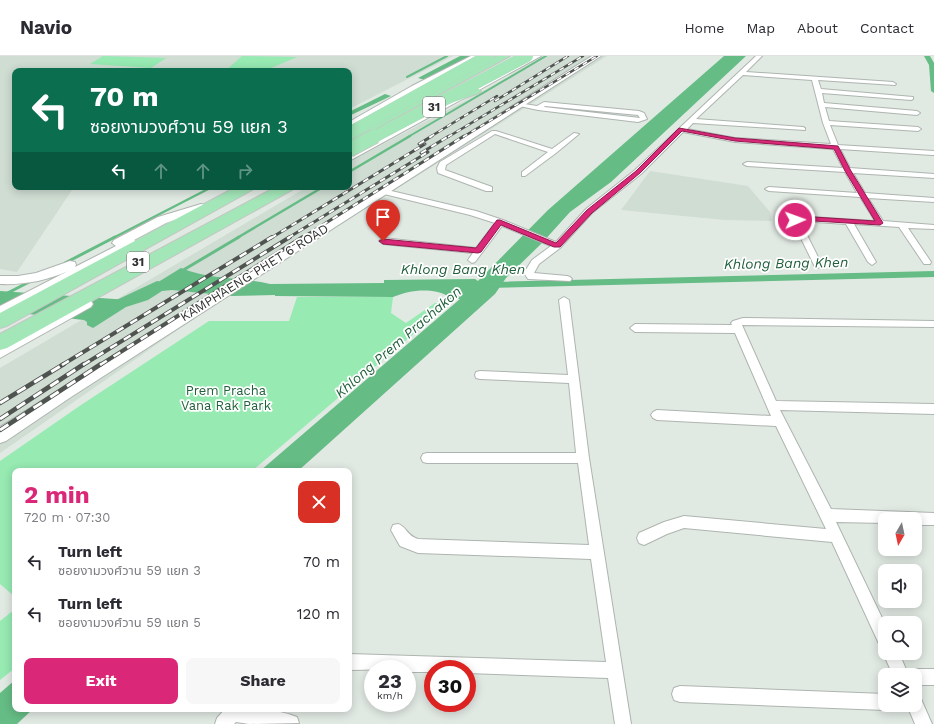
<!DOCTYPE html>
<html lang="en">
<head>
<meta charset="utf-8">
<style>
  :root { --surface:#fff; --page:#f7f7f7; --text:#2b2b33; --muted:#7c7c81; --line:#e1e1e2; --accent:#db2777 }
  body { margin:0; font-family:"Work Sans","Noto Sans Thai",sans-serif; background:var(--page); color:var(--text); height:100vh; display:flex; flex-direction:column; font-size:15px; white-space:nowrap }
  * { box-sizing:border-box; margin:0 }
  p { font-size:13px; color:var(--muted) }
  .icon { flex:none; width:22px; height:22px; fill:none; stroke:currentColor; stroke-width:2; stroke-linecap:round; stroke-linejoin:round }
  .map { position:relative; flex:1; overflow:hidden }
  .drawer { position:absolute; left:12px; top:412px; width:340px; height:244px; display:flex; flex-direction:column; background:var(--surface); border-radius:8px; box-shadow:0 2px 10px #0003 }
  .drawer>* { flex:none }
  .hud { position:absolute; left:12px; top:12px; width:340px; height:122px; border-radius:8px; box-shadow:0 2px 10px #0003; background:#0b6e4f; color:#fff; overflow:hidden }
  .needle { width:26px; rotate:189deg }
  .tools { position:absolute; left:878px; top:456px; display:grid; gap:8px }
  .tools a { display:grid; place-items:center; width:44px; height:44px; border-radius:8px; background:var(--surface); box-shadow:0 2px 10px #0003; font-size:20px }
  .speed { position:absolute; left:364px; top:604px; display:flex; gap:8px; font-size:20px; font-weight:700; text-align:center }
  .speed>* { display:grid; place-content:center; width:52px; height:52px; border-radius:50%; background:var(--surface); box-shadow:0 2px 10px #0003; line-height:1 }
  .speed small { font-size:10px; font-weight:400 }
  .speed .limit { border:6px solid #d22; background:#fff; color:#111 }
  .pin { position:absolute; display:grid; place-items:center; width:34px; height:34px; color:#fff; margin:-41px -17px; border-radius:50% 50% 50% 0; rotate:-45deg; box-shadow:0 0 4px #0007 }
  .pin .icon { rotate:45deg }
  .me { position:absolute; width:44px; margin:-22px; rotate:88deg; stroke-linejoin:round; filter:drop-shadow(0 0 3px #0008) }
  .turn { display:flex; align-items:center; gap:14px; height:84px; padding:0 12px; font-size:18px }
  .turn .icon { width:52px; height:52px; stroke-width:2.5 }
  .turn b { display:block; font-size:28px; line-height:34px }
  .lanes { display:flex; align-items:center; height:38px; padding:0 12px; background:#0003; justify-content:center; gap:20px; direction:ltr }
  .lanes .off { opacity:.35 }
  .round { display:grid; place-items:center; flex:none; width:42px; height:42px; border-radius:8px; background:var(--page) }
  .summary { display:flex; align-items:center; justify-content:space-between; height:68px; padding:0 12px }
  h1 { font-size:24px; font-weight:700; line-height:30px; color:var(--accent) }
  .action { display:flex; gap:8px; margin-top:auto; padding:8px 12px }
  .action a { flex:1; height:46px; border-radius:8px; background:var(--accent); color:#fff; font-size:16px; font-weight:700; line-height:46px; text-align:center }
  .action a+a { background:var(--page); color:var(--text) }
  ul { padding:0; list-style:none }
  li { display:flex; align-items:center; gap:12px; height:52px; padding:0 12px }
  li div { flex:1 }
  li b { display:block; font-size:15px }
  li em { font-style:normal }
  header { display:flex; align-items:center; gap:24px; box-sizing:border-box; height:56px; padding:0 20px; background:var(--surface); border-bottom:1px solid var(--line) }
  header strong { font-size:19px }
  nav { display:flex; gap:22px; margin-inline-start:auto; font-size:14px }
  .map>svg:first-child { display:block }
  .built { fill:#cfddd3 }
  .green { fill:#96eab2 }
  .water { fill:#65bc85 }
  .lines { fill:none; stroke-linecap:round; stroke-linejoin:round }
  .stream-far2 { stroke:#65bc85; stroke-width:2 }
  .stream-far1 { stroke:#65bc85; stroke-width:2.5 }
  .stream { stroke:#65bc85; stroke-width:3 }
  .canal { fill:#65bc85; fill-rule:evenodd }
  .street-casing { stroke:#aeb5b0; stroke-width:2 }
  .secondary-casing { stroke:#aeb5b0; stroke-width:2 }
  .highway-casing { stroke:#c5c6c5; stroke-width:2 }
  .street { fill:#fff; fill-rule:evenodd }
  .secondary { fill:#fff; fill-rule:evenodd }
  .highway { fill:#a3e6b8; fill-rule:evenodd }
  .rail-far3-casing { stroke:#505451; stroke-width:2.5 }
  .rail-far2-casing { stroke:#505451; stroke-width:3 }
  .rail-far1-casing { stroke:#505451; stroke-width:4 }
  .rail-casing { stroke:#505451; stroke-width:4.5 }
  .rail-far3 { stroke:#fff; stroke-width:1.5; stroke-dasharray:5; stroke-linecap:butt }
  .rail-far2 { stroke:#fff; stroke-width:2; stroke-dasharray:6; stroke-linecap:butt }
  .rail-far1 { stroke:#fff; stroke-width:2.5; stroke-dasharray:8; stroke-linecap:butt }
  .rail { stroke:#fff; stroke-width:3; stroke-dasharray:10; stroke-linecap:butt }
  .highway-bridge-far1-casing { stroke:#c5c6c5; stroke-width:12; stroke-linecap:butt }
  .highway-bridge-casing { stroke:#c5c6c5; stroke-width:16; stroke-linecap:butt }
  .highway-bridge-far1 { stroke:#a3e6b8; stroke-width:12 }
  .highway-bridge { stroke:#a3e6b8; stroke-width:14 }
  .route { fill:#db2777; stroke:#8e194d }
  .labels { text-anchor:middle; stroke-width:3.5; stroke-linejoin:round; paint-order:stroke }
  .shield { fill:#fff; stroke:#6e706f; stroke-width:1 }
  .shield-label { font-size:12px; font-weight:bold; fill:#303331 }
  .street-label { font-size:13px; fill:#303331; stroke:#fff }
  .park-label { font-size:13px; fill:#23613c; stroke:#fff }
  .water-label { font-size:14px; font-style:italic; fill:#205f3a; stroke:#fff }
</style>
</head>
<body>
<header>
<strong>Navio</strong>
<nav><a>Home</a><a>Map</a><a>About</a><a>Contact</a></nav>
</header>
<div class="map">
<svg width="934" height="668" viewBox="0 0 934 668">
  <rect width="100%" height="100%" fill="#e1e9e3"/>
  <!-- built -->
  <path class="built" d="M0,0H453L349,53V15H15V131H74L17,216L0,213Z
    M543,0H607L221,244L0,397V312L307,131H349V106L476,39Z
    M650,115L748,130L770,156L772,165L725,164L621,154Z"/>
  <!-- green -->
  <path class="green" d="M103,0L166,2L151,12L90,8Z
    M242,0L297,1L264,15H225Z
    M297,241H393L391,257L406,267L435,247H450L252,415H15V541L0,528V405L81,349L209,265H289Z
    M15,553V612L0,624V565Z"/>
  <!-- water -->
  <path class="water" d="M460,0H470L425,24L418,22Z
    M724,0H746L611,126L570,156L542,187L506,222L495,238L298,415H260L460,243H448V240C432,231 409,234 393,241L275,240V239L231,240L172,234L162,235L148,244L126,251L93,272L87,269V266L84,264L0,255V235L129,244L181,212C209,224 241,221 270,228L384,227V224L475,223L478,225L548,154Z
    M385,38L391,40L349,60V56Z
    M15,624V653H33L17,668H0V637Z"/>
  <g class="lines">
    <!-- stream-far2 -->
    <path class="stream-far2" d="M407,21L447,0
      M408,81L546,0"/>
    <!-- stream-far1 -->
    <path class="stream-far1" d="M349,116L410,80
      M113,182L212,131
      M237,182L323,131"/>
    <!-- stream -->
    <path class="stream" d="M65,207L115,181
      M180,216L239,181
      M0,241L31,225"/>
    <!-- canal -->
    <path class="canal" d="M924,0H930L934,7V37L931,35L929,9Z
      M934,215V221L485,232L480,229L485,226Z
      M157,225L161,226L162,228L161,230L116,254H108L107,251L108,248Z"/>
    <!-- street casing -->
    <g class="street-casing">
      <path id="street" d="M756,0H762L746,16L893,26L896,28L895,29L818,24L821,33L913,41V43L911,44L822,37L824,47L917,55L920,57L917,59L825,51L829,65L918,71L921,73L918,75L830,69L838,89L934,95V99H932L840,93L850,112L934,118V122L853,117L865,137L934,142V146L868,142L883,165L934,169V173L908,172L931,206L930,208H924L899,171L854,168L876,206L872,209L868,206L846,168L800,165L822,209L818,212L815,211L791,162L795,160L875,165L860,141L769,135L765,133L769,131L857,137L845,116L747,110L743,108L747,106L843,112L833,93L735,86L683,76L641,118L592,157L560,192L539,208L534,217L567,220L570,221L572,223L570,225L528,223L524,217L532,204L551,190L502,170L475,206L472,207L468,204L473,197L383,188L379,185L383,182L476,192L495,167L470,159L380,137V133H383L476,155L503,164L556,186L586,153L635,114ZM743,19L812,24L823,67L831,88L735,82L687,73L693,67L805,74V72L803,71L696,63Z
        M544,46L639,55L644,57L647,63L638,66L538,54L515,49L518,47L537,50ZM545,50L638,59L640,62L544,51Z
        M492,75H496L552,93L574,77L579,78L556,97L525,120H522V116L548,96L495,78L446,109L445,114L492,131V135H486L438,117L437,112L440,106Z
        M564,241L569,244L589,402L631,668H615L608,622L467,617V613H433V616H407V613L349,614V598L606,606L591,503L418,497L400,490L391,474L393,469L398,468C407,471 406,479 418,483L589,489L578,407H427L423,406L421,402L423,398L427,397H576L569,327L480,323L476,322L475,319L476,316L480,315L568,319L559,244Z
        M743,262L934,265V271L742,269L776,345L934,348V358L780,354L831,453L934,457V469H915V463H885V467L836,466L885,568V593L880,590L832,486L684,472L667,478L644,489L639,487L637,482L639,477L664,466L684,460L826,473L776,370L657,364L653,362L651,359L653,356L657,354L771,360L735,277L635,276L630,272L635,268L732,269L731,267L733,265Z
        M885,593V597H899L908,618L909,615L915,613H934V629H915V619H893L883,597Z
        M680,630L885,638V649H892L891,652L885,654L680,646L674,644L672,638L674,632Z
        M915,641L921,643L932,668H915L907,649H915Z
        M225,653C249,653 275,652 297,661L299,667L249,668L236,666L234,668H215L217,662Z"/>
    </g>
    <!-- secondary casing -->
    <g class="secondary-casing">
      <path id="secondary" d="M471,0H481L349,73V66L412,30Z
        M531,0H541L349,105V98Z
        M592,0H601L71,341L6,385L0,387V371Z
        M201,148L205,149L207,151L205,153L166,167L134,184L138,187L136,190L0,261V250L68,215C46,225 24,229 0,228V220H18L36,217L70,205L75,206L76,209L75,211L116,190L112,187L114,184L158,161Z
        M86,243L91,245L93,248L91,251L0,302V289Z"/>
    </g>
    <!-- highway casing -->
    <g class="highway-casing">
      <path id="highway" d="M497,0H510L349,87V78Z
        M475,32L479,33L481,35L479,37L443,50L439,48L437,46L439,44Z
        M236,131H254L252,134L7,270L0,272V257Z
        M276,131H294L292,134L7,292L0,294V278Z"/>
    </g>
    <!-- street -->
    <use href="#street" class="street"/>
    <!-- secondary -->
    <use href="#secondary" class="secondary"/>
    <!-- highway -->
    <use href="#highway" class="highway"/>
    <!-- rail-far3 casing -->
    <g class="rail-far3-casing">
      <path id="rail-far3" d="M495,45L568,0
        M430,81L497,40
        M448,81L583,0
        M463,81L597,0"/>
    </g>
    <!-- rail-far2 casing -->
    <g class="rail-far2-casing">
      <path id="rail-far2" d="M419,88L432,80
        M421,97L449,80
        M271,182L425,88
        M288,182L428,96
        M302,182L464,80"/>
    </g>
    <!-- rail-far1 casing -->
    <g class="rail-far1-casing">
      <path id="rail-far1" d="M62,309L272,181
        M83,309L290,181
        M100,309L303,181"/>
    </g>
    <!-- rail casing -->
    <g class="rail-casing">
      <path id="rail" d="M0,347L64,308
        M0,363L84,308
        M0,374L101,308"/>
    </g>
    <!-- rail-far3 -->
    <use href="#rail-far3" class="rail-far3"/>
    <!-- rail-far2 -->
    <use href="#rail-far2" class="rail-far2"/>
    <!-- rail-far1 -->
    <use href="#rail-far1" class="rail-far1"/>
    <!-- rail -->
    <use href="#rail" class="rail"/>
    <!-- highway-bridge-far1 casing -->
    <g class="highway-bridge-far1-casing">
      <path id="highway-bridge-far1" d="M349,77L488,0
        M374,81L527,0"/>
    </g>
    <!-- highway-bridge casing -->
    <g class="highway-bridge-casing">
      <path id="highway-bridge" d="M349,94L375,80"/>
    </g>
    <!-- highway-bridge-far1 -->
    <use href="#highway-bridge-far1" class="highway-bridge-far1"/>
    <!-- highway-bridge -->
    <use href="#highway-bridge" class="highway-bridge"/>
  </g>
  <!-- route -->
  <path class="route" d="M679,72L735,82L838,90L851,115L883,167L880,169L798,164L795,166L791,164L792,161L798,160L875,165L845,115L834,93L735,85L682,75L640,117L592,157L560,191H554L501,169L481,196L478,197L383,188L379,185L383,183L476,192L497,164H500L556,187L587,154L636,115Z"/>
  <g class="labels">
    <!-- shield labels -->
    <g class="shield">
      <rect x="423" y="41" width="22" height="20" rx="3"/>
      <rect x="127" y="196" width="22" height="20" rx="3"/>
    </g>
    <g class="shield-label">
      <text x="434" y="55">31</text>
      <text x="138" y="210">31</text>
    </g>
    <!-- street labels -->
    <g class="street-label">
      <text transform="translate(254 216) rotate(-32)" y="5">KAMPHAENG PHET 6 ROAD</text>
    </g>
    <!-- park labels -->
    <g class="park-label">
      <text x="226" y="339">Prem Pracha<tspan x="226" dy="15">Vana Rak Park</tspan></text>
    </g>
    <!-- water labels -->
    <g class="water-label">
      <text transform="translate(786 207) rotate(-1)" y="5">Khlong Bang Khen</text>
      <text x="463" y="218">Khlong Bang Khen</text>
      <text transform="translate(398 286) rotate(-41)" y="5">Khlong Prem Prachakon</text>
    </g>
  </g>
</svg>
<div class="tools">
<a><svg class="needle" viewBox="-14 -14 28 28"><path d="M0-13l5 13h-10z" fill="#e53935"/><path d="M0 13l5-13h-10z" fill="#7c7c81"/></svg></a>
<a><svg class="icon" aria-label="sound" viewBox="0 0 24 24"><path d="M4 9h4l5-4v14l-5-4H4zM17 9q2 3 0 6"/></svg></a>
<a><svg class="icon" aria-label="search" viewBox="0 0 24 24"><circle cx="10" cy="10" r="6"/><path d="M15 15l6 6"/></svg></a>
<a><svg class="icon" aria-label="layers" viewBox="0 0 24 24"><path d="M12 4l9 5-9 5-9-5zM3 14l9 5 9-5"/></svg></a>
</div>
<div class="speed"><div>23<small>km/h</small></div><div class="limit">30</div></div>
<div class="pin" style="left:383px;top:185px;background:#d93025"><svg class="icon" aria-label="arrive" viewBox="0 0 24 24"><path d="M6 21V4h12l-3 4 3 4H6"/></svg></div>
<svg class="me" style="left:795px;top:164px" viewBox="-20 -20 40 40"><circle r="17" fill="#db2777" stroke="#fff" stroke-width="3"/><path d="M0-11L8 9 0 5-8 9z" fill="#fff"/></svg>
<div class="hud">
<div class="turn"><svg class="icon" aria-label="left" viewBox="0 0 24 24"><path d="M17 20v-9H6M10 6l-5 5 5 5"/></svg><div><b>70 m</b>ซอยงามวงศ์วาน 59 แยก 3</div></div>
<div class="lanes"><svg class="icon" aria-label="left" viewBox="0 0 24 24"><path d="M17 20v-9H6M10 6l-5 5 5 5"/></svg><svg class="icon off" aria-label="ahead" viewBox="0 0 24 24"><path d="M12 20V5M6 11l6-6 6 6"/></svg><svg class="icon off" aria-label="ahead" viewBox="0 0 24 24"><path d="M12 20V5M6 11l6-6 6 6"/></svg><svg class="icon off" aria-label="right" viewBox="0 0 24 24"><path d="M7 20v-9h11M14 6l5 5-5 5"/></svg></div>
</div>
<section class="drawer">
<div class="summary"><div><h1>2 min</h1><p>720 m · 07:30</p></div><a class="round" style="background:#d93025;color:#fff"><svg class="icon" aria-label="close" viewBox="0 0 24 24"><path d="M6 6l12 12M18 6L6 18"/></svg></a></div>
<ul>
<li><svg class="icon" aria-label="left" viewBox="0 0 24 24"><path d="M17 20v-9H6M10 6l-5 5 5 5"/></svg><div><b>Turn left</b><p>ซอยงามวงศ์วาน 59 แยก 3</p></div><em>70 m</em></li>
<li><svg class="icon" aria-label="left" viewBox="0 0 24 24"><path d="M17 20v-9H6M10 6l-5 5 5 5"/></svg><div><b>Turn left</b><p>ซอยงามวงศ์วาน 59 แยก 5</p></div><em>120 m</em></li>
</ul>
<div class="action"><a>Exit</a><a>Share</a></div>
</section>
</div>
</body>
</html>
